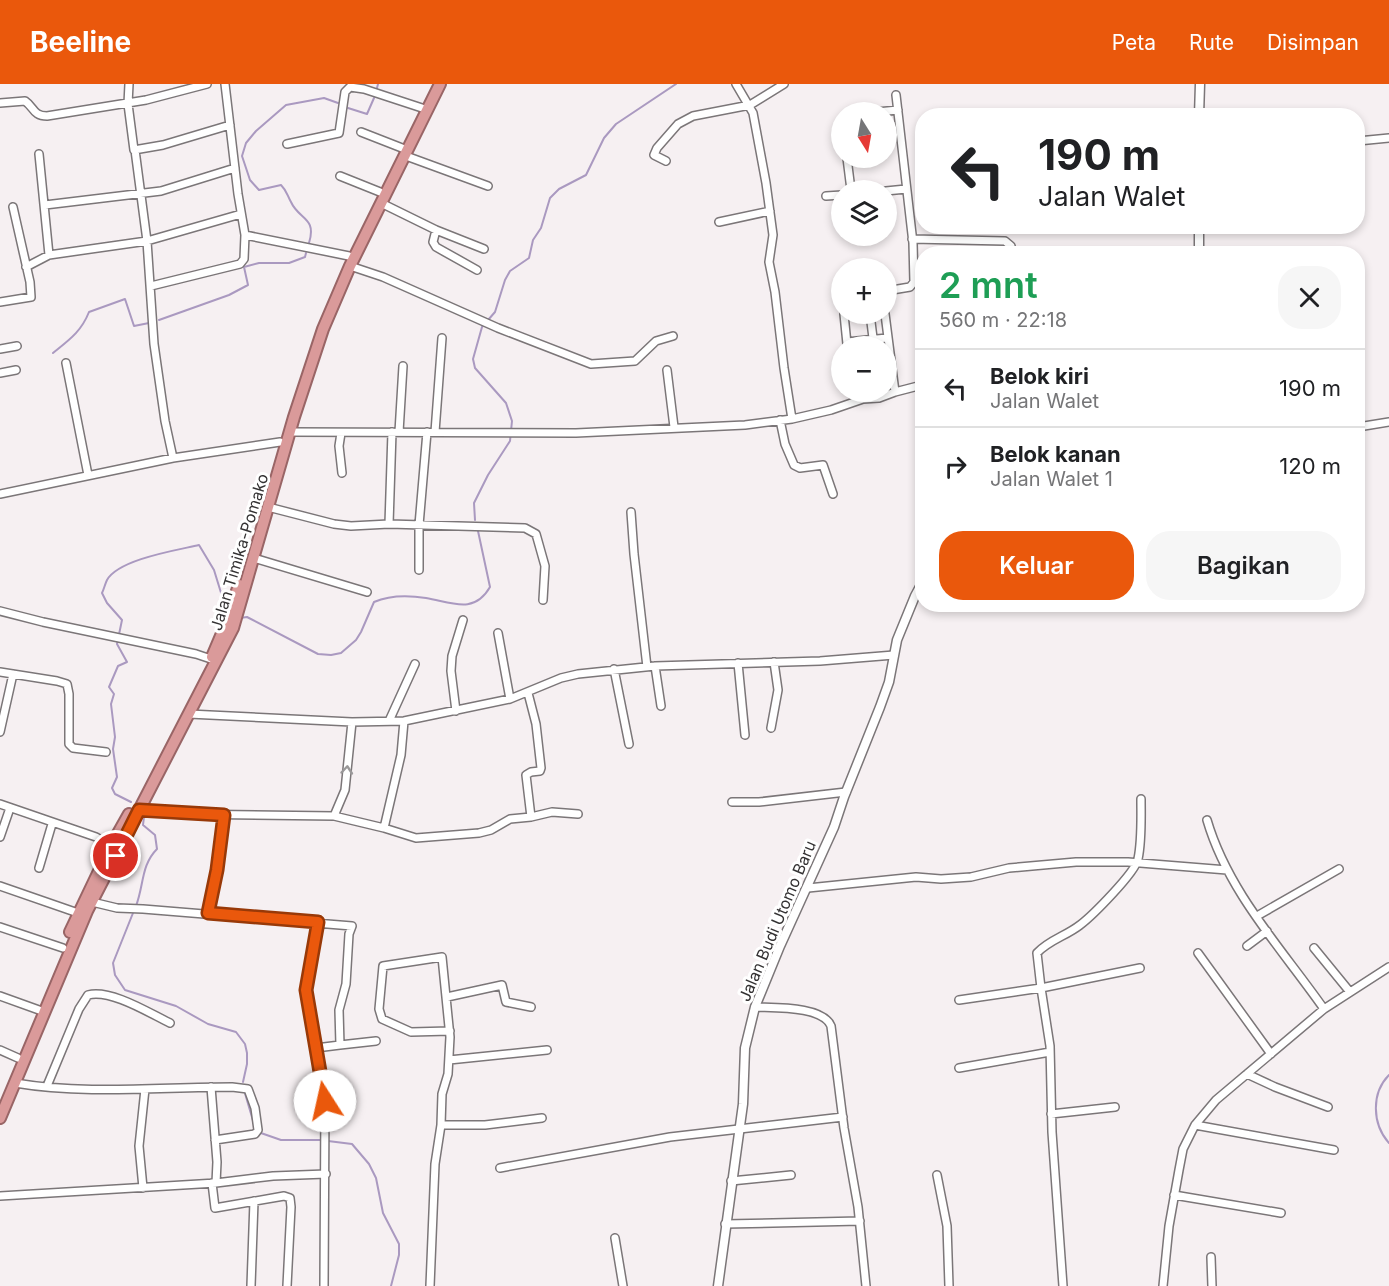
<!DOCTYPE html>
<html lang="id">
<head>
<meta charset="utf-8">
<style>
  :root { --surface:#fff; --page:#f6f6f6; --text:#202124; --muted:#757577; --line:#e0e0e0; --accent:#ea580c }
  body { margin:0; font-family:Inter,sans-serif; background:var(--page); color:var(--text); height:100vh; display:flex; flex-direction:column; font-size:22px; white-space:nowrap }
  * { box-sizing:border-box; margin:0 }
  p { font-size:20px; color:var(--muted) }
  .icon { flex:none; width:33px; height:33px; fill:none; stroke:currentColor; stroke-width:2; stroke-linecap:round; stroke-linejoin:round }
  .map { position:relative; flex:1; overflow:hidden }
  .drawer { position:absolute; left:915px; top:162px; width:450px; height:366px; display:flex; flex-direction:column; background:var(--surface); border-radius:24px; box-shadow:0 3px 9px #0003 }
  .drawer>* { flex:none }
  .hud { position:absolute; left:915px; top:24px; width:450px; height:126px; border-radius:24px; box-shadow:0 3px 9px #0003; background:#fff; color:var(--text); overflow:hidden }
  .needle { width:39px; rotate:169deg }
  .buttons { position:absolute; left:831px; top:18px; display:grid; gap:12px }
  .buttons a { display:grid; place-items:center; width:66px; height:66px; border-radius:50%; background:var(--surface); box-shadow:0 3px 9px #0003; font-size:30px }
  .pin { position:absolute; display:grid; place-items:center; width:51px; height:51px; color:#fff; margin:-26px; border:3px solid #fff; border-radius:50%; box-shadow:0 2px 6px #0007 }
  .me { position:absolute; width:66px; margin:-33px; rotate:350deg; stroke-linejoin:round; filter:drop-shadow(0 0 4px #0008) }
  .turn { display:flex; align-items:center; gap:21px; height:126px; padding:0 24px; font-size:27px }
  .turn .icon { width:78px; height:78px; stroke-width:2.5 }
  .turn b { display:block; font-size:42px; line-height:51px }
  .round { display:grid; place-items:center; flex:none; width:63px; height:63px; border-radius:24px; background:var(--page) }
  .headline { display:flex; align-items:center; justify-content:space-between; height:102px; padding:0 24px }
  h1 { font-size:36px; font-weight:600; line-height:45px; color:#1e9e55 }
  .button { display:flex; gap:12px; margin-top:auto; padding:12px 24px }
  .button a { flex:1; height:69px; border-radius:24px; background:var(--accent); color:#fff; font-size:24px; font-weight:600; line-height:69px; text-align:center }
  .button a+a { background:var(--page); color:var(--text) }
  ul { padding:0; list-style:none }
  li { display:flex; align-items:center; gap:18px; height:78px; padding:0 24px; border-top:2px solid var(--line) }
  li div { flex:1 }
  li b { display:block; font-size:22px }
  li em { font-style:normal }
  header { display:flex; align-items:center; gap:36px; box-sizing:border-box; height:84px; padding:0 30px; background:var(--accent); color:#fff }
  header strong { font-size:28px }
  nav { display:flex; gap:33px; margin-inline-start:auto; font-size:21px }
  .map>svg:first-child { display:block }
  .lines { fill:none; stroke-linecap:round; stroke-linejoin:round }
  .stream { stroke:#aa99c0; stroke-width:2 }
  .minor-casing { stroke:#7b7678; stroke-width:10 }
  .tertiary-casing { stroke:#7b7678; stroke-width:11 }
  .trunk-casing { stroke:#996566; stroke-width:14 }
  .minor { stroke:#fff; stroke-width:7 }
  .tertiary { stroke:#fff; stroke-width:8 }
  .trunk { stroke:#da9a9a; stroke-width:10 }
  .oneway { stroke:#9a9899 }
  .route-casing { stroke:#983908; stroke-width:15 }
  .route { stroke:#ea580c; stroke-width:10 }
  .labels { text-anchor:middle; stroke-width:6; stroke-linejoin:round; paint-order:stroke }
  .street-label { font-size:16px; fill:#343233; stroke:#fff }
</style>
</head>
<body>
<header>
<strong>Beeline</strong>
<nav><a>Peta</a><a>Rute</a><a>Disimpan</a></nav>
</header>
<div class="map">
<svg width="1389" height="1202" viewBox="0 0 1389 1202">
  <rect width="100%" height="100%" fill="#f6f0f2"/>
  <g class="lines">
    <!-- stream -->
    <path class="stream" d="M377,4L378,0
      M348,24L367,30L374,14
      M309,159C317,133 299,136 291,118C287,111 287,107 281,101L259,106L250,96L242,72L246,59L256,47L286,21L324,14L338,19
      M159,236L229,211L248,201L244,183L259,179H289L305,173L306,169
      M53,269C69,256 81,248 89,228L125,215L134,242L149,239
      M475,436L474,419L488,391L510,357L512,337L506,319L475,284L473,275L482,243L495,228L505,196L510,187L529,174L533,156L541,144L550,114L559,105L586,91L604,54L616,40L676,0
      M240,534L247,533L318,570L331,571L341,569L356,556L361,548L374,518C390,511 408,511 426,514C451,518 474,531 490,503L478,447
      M131,718L115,710L112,704L117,693L113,665L115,653L111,620L114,610L109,603L118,582L127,578L117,560L122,536L107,519L102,509C104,505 105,500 107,496C119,475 178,466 199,461L214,486L226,525
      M136,822C144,801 141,781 157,765L155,751L143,741L144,733L141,729
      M133,829L113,879L115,891L125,906L176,922L208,940L236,948L245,960L247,969V980L243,998
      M1389,991C1371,1009 1372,1040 1389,1059
      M244,1006L254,1040
      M258,1048L281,1056H322
      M328,1057L352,1060L369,1080L376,1094L383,1129L399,1160V1171L391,1202"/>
    <!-- minor casing -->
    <g class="minor-casing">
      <path id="minor" d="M129,0L128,20L134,66L163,61L230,41
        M225,0L238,110L245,151L349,172
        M736,0L753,29L766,99L773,151L769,178L775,208L784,284L792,335
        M0,19L25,17C34,23 33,32 47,32L146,16L207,0
        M877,28L898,26
        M361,48L402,64
        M1358,57L1389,54
        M287,60L339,49L345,8L350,3L364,5L422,24
        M135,66L147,157L154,260L165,337L173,374
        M39,70L49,171
        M406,72L488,102
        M847,74L851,106
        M666,77L654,71L657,64L678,40L693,32L750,21L784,0
        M340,92L380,108
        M886,107L906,105
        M826,112L842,111
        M381,119L436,146L484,165
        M45,121L161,107L235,84
        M719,138L770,127
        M436,146L433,158L436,163L477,186
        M912,155L1005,157L1011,162L1012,170
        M350,182L383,193L498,244L591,280L635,277L656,257L673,252
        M26,183L49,171L147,157L241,130
        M151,202L240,180L244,175L245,151
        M886,207L910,203L914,198L913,159L896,11
        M0,218L31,213L30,198L13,123
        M844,230L847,260
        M870,230L874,262
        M847,258L887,254
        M0,265L17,262
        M66,279L88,391
        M667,286L674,343
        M0,289L16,286
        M895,308L922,301
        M780,336L785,360L794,381L800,384L823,381L833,410
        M1358,343L1389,338
        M289,348L576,349L745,341L792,335L831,326L863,315L879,314L895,308L885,230
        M399,348L403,282
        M435,348L442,254
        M341,349L339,362L342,389
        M0,410L173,374L280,358
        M268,423L334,440L351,442L389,440L525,444L536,450L545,482L543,516
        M631,428L634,470L647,583
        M389,440L392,348
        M254,474L367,508
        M419,486V441L427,348
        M0,527L43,538L196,570L211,575
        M498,549L510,615
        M738,579L745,651
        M655,582L661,622
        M614,585L629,660
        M0,588L57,597L67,600L69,610V660L73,664L106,668
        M528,609L536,640L541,684L540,687L531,688L526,691L531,733
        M456,627L451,587L452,572L463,536
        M189,630L352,638L404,637L510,615L561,594L578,590L655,582L820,577L894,571
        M389,637L415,580
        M771,644L778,606L774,578
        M0,648L13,590
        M732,718H759L846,708
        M0,720L96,753L111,762
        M139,726L177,730L334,732L384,744L416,754L479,749L491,746L510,735L531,733L552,728L578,730
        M334,732L345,706L352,638
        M1207,736C1228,808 1282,865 1324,925
        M384,744L401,671L404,637
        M0,753L10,724
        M39,784L52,740
        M0,802L78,829
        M808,804L916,793L941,795L971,793L1009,784L1076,778H1128L1227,786
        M92,818L117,824L143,825L352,842L349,850L346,900L339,926L340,961L316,964
        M208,829L217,786L224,731
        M1257,832L1339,785
        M318,838L306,906L325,1017L324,1202
        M0,843L63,864
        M1247,862L1267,847
        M1314,864L1350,908
        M1198,869L1271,970
        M1140,884L1041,904L1037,869C1049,856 1066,852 1080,841C1092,832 1135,789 1138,775C1142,756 1141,734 1141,715
        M0,912L39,926
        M447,913L502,901L506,918L531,923
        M959,916L1041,904L1050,962L1052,1048L1063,1202
        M755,923C775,924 823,922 831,942L844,1044L858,1123L866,1202
        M340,961L376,957
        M0,966L18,974
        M449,976L547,966
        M959,984L1050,968
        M1247,990L1275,1003L1328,1023
        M15,999C86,1011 160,1003 232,1003L248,1005L255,1024L258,1046L255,1050L215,1056
        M47,1002L79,925L88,911C111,905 149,929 170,939
        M211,1003L217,1078L216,1099
        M1051,1030L1115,1023
        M441,1041H485L542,1034
        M1195,1041L1334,1066
        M500,1084L670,1053L843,1033
        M937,1091L947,1142L949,1202
        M731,1097L791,1091
        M212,1099L215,1124L284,1112L290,1114L291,1123L287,1202
        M143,1104L139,1062L145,1005
        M1174,1111L1281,1129
        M0,1112L216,1099L273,1092L326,1090
        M725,1140L860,1137
        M615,1154L623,1202
        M1211,1173L1212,1202
        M251,1202L254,1117
        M430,1202L435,1080L441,1041L442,1010L448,990L450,953L442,873L383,882L379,925L382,935L411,948L450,947
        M1163,1202L1169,1142L1179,1086L1183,1065L1195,1041L1216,1016L1324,925L1389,883"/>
    </g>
    <!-- tertiary casing -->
    <g class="tertiary-casing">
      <path id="tertiary" d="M1199,32L1200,0
        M1199,170V142
        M718,1202L743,1020L745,964L755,923L780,862L834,743L844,713L880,623L889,598L897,556L915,512L922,499"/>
    </g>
    <!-- trunk casing -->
    <g class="trunk-casing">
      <path id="trunk" d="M212,573L226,540L239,501
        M70,848L111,762L129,730
        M0,1034L87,827L233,544L294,333L323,245L350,182L440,0"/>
    </g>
    <!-- minor -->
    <use href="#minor" class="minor"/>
    <!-- tertiary -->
    <use href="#tertiary" class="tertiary"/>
    <!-- trunk -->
    <use href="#trunk" class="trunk"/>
  </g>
  <!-- one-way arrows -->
  <defs><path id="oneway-chevron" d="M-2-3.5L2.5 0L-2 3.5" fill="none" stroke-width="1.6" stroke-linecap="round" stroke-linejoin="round" transform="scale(1.5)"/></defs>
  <use class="oneway" href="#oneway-chevron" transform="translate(347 686) rotate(-85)"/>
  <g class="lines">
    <!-- route casing -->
    <g class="route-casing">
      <path id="route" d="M116,772L139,726L224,731L217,786L208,829L318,838L306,906L325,1017"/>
    </g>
    <!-- route -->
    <use href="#route" class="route"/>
  </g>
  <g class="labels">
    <!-- street labels -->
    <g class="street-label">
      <text transform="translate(239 468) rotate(-73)" y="6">Jalan Timika-Pomako</text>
      <text transform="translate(777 837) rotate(-67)" y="6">Jalan Budi Utomo Baru</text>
    </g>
  </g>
</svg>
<div class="buttons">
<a><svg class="needle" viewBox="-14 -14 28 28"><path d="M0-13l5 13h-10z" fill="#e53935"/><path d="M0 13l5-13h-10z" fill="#757577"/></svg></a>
<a><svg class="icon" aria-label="layers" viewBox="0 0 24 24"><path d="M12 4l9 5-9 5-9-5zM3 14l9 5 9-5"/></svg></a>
<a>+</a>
<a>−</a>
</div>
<div class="pin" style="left:116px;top:772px;background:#d93025"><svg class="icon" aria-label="arrive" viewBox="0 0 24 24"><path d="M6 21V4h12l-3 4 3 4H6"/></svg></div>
<svg class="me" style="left:325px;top:1017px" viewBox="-20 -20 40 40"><circle r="19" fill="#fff"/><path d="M0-13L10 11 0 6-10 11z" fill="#ea580c"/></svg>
<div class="hud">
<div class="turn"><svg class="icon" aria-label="left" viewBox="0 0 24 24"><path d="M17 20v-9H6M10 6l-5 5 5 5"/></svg><div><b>190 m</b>Jalan Walet</div></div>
</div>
<section class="drawer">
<div class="headline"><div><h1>2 mnt</h1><p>560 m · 22:18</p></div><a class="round"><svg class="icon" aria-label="close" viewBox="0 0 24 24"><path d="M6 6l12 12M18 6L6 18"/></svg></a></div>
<ul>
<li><svg class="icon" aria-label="left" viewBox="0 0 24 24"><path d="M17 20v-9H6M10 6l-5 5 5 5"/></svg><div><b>Belok kiri</b><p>Jalan Walet</p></div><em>190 m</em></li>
<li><svg class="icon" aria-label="right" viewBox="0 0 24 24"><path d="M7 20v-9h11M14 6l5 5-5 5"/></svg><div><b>Belok kanan</b><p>Jalan Walet 1</p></div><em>120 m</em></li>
</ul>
<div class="button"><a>Keluar</a><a>Bagikan</a></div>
</section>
</div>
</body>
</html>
